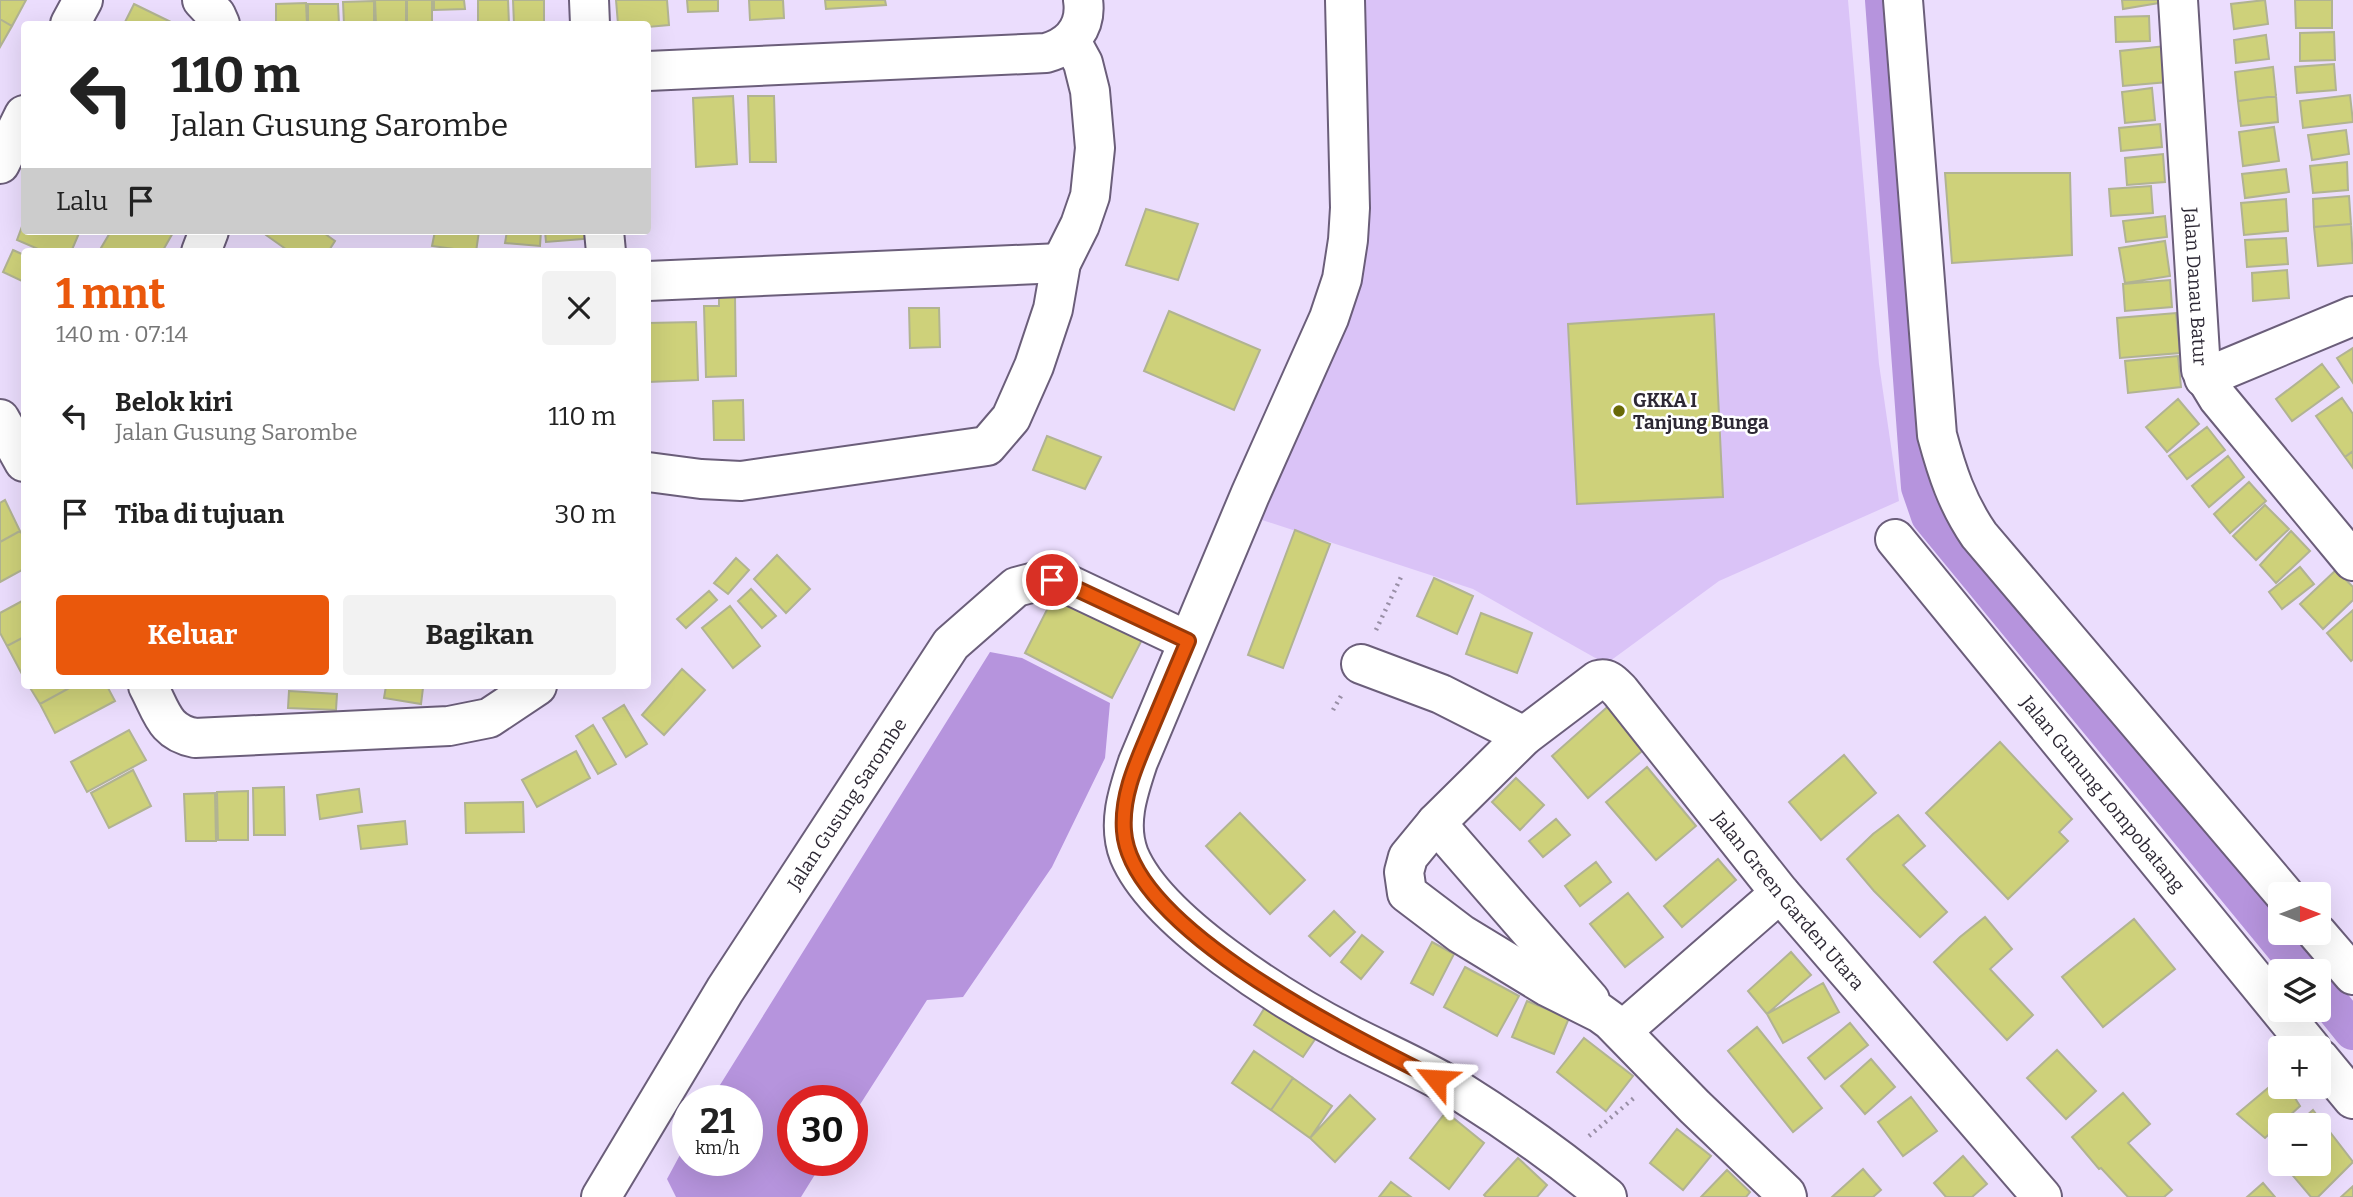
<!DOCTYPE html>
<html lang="id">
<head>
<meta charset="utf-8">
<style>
  :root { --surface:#fff; --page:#f2f2f2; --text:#222; --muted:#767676; --accent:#ea580c }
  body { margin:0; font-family:Bitter,serif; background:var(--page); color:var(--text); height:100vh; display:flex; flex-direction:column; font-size:26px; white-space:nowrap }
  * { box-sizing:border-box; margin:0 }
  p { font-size:23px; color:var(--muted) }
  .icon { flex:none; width:38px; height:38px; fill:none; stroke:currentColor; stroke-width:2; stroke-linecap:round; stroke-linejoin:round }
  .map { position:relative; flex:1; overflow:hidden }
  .side { position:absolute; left:21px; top:248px; width:630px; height:441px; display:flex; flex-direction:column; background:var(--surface); border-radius:7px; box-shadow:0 7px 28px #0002 }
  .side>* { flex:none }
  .guide { position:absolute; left:21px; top:21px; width:630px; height:214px; border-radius:7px; box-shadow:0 7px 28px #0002; background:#fff; color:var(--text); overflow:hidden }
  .needle { width:46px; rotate:90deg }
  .controls { position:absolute; left:2268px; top:882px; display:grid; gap:14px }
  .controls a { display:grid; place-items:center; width:63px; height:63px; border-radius:7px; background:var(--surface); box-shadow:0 7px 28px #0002; font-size:35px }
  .speed { position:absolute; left:672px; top:1085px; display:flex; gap:14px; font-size:35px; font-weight:700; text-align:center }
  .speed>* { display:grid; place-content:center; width:91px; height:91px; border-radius:50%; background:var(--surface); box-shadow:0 7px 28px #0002; line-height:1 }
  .speed small { font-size:18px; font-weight:400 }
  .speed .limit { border:10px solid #d22; background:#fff; color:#111 }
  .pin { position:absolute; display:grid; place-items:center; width:60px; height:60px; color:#fff; margin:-30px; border:4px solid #fff; border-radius:50%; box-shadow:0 2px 7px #0007 }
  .me { position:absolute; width:77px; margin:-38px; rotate:297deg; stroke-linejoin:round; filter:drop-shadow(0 0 5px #0008) }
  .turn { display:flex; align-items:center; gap:24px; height:147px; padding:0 35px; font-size:32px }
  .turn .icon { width:91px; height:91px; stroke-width:2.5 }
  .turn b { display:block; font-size:49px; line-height:60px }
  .then { display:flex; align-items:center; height:66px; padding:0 35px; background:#0003; gap:14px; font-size:26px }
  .round { display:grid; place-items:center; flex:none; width:74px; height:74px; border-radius:7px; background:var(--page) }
  .headline { display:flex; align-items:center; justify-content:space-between; height:119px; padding:0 35px }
  h1 { font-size:42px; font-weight:700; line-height:52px; color:var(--accent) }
  .action { display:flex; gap:14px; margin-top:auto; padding:14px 35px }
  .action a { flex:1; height:80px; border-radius:7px; background:var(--accent); color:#fff; font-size:28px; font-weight:700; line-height:80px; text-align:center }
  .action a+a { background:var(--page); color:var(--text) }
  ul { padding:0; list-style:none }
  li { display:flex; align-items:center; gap:21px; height:98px; padding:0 35px }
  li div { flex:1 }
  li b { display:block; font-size:26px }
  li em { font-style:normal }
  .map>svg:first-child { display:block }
  .green { fill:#dac3f7 }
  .water { fill:#b694dd }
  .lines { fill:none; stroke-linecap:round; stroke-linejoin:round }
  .canal { stroke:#b694dd; stroke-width:38 }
  .building { fill:#ced17a; stroke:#b1b392; stroke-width:2 }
  .minor-casing { stroke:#6b5e7a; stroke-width:42 }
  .path { stroke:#998fa6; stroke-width:4.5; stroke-dasharray:2 5; stroke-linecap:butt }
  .minor { stroke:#fff; stroke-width:38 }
  .route-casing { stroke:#983908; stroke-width:18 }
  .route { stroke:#ea580c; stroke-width:12 }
  .poi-dot { fill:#686906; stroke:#fff; stroke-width:2.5 }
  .labels { text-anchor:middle; stroke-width:5; stroke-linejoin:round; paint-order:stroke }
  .street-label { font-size:19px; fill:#2d2834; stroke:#fff }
  .poi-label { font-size:19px; font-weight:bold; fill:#2d2834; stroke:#fff; text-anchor:start }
</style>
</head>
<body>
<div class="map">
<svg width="2353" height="1197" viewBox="0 0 2353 1197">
  <rect width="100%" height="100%" fill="#ebddfd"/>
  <!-- green -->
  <path class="green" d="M1359,0H1848L1879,364L1899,501L1719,581L1606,664L1473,589L1262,520L1352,306Z"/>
  <!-- water -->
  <path class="water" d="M990,652L1022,658L1110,703L1105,758L1052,867L963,997L927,1000L852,1117V1101H793V1160H824L801,1197H676L667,1179L688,1140V1160H747V1101H710Z"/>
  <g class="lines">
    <!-- canal -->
    <path class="canal" d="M1884,0L1920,487L1930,516L2304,971
      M2319,989L2353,1031"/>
  </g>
  <!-- building -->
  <path class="building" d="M0,0H26L12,26L0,19Z
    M375,0H406V24H376Z
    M407,0H432V24H407Z
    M434,0H464L465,9L434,10Z
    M478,0H508L509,24H478Z
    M513,0H544V24H514Z
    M616,0H667L669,25L648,27V24H618Z
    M687,0H718V11L688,12Z
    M749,0H783L784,18L750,20Z
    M825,0H885L886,5L826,9Z
    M2122,0H2164L2165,2L2123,9Z
    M2265,0L2268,24L2234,29L2231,4Z
    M2295,0H2332V28H2296Z
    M374,1V24H344L343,2Z
    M306,3L307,24H276V4Z
    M134,4L171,22L170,24H124Z
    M308,4H338L339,24H308Z
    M2149,16L2150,41L2116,42L2115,17Z
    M0,19L12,26L0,47Z
    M2334,32L2335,60L2300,61V33Z
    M2266,35L2269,59L2236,63L2234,40Z
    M2165,46L2168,82L2123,86L2120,51Z
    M2334,64L2336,90L2297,93L2295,67Z
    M2273,67L2276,96L2238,101L2235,72Z
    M2152,88L2155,120L2125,123L2122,92Z
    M2350,95L2353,122L2303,128L2300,101Z
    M733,96L737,164L696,167L693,98Z
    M748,96H774L776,162H750Z
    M2276,96L2278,122L2241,126L2238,101Z
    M2160,124L2162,147L2121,151L2119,128Z
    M2274,127L2279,161L2243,166L2239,132Z
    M2346,130L2349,154L2312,160L2308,135Z
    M2163,154L2165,182L2127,185L2125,158Z
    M2347,162L2348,190L2313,193L2310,166Z
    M2286,169L2289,192L2245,198L2242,174Z
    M1945,173H2070L2072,255L1952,263Z
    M2151,186L2153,213L2111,216L2109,189Z
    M2349,196L2351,224L2314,227L2313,199Z
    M2286,199L2288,231L2244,235L2241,203Z
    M1146,209L1198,224L1178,280L1126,265Z
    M2165,216L2167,237L2126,242L2123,221Z
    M24,221V231H80L71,252H45L17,240Z
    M2351,224L2353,263L2318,266L2314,227Z
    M111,231H174L162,252H108L101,248Z
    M268,231H321L335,241L328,252H290L266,235Z
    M435,231H479L476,252L432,246Z
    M507,231H541L540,246L505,243Z
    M545,231H595V238L546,242Z
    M2286,238L2288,264L2247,267L2245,240Z
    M2165,241L2170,276L2125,283L2119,248Z
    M13,250L24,255V282L3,272Z
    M2287,270L2289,298L2253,301L2252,273Z
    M2170,280L2172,307L2125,311L2123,284Z
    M719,295H735L736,376L706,377L704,306H719Z
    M909,308H939L940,347L910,348Z
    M1169,311L1260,350L1234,410L1144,371Z
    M2176,313L2180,353L2120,358L2117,318Z
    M1714,314L1723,497L1577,504L1568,324Z
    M696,322L698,380L648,382V323Z
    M2353,348V383L2337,358Z
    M2178,356L2181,387L2128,393L2125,361Z
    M2322,364L2339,387L2292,421L2276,399Z
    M2342,398L2353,414V451L2345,457L2316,416Z
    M2178,399L2199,424L2167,452L2146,427Z
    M743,400L744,440H714L713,401Z
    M2207,427L2225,450L2187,479L2169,456Z
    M1047,436L1101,457L1085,489L1033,470Z
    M2353,451V468L2345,457Z
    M2228,456L2244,477L2209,507L2192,486Z
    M2249,482L2266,501L2230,533L2214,514Z
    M5,500L20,531L0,542V503Z
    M2265,505L2289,529L2256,560L2233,536Z
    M1295,530L1330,544L1283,668L1248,655Z
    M20,531L24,537V569L0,582V542Z
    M2291,531L2310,551L2276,583L2260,565Z
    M777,555L810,589L786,613L754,579Z
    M736,558L749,570L728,594L714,583Z
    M2300,567L2314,584L2282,609L2269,592Z
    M2336,570L2353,587V600L2323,629L2300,604Z
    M1434,578L1473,596L1457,634L1417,616Z
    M1059,586L1146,632L1112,698L1025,653Z
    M751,589L776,616L762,628L738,601Z
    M709,591L717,600L686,628L677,619Z
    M24,600V637L7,646L0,633V613Z
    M730,606L760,646L733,668L702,628Z
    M2353,610V659L2351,661L2327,633Z
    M1481,613L1532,633L1517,673L1466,654Z
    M24,637V676H23L7,646Z
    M682,669L705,690L664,735L642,715Z
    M29,686H73L40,704Z
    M73,686H107L115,701L55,733L40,704Z
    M386,686L423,688L421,704L384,698Z
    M289,691L337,694L336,710L288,708Z
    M1613,702L1649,745L1588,798L1552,756Z
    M624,705L647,744L626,757L603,718Z
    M593,725L616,764L598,774L576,736Z
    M129,730L146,760L87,792L71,762Z
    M2000,742L2072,819L2059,832L2068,841L2008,899L1926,813Z
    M576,751L590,778L537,807L522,780Z
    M1844,755L1876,793L1821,840L1789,802Z
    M1647,767L1696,826L1656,860L1606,802Z
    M133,770L151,806L109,828L91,793Z
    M1516,778L1544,805L1520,830L1492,802Z
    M284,787L285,835H254L253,788Z
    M359,789L362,812L320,819L317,795Z
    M248,791V840H218L217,792Z
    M215,793L216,841H186L184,794Z
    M523,802L524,832L466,833L465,803Z
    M1240,813L1305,880L1270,914L1206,846Z
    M1898,815L1925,846L1903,865L1947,912L1920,937L1874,891L1847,859L1873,834Z
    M1556,819L1570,835L1543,857L1529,841Z
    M405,821L407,844L361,849L358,826Z
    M1718,859L1736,880L1682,927L1664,906Z
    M1596,862L1611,882L1580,906L1565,886Z
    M1628,893L1663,937L1625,967L1590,924Z
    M1334,911L1355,932L1330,956L1309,936Z
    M1985,917L2012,949L1990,969L2033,1015L2007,1040L1934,962L1960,937Z
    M2134,919L2175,969L2103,1027L2062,977Z
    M1362,935L1383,952L1361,979L1341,962Z
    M1432,942L1454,954L1433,995L1411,983Z
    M1791,952L1811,975L1767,1014L1748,991Z
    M1465,967L1519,996L1497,1036L1444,1007Z
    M1823,983L1839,1012L1783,1043L1767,1014Z
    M1272,996L1322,1029L1303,1057L1254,1025Z
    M1527,1001L1569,1018L1554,1054L1512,1037Z
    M1850,1023L1868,1045L1825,1079L1808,1058Z
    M1757,1027L1822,1108L1793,1132L1728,1051Z
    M1584,1038L1633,1076L1606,1111L1557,1072Z
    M2057,1050L2096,1091L2066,1119L2027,1078Z
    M1254,1051L1293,1078L1271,1110L1232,1083Z
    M1871,1059L1895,1087L1865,1114L1841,1086Z
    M1293,1078L1332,1106L1310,1138L1271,1110Z
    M2280,1078V1087H2288L2300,1106L2265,1138L2237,1114Z
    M2123,1093L2150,1124L2128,1143L2172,1190L2164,1197H2128L2101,1168L2099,1169L2072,1137Z
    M1350,1095L1375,1119L1335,1162L1310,1138Z
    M1911,1097L1937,1131L1903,1156L1878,1122Z
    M2313,1110L2353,1162L2318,1197H2311L2283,1164H2319V1125H2296Z
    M1446,1112L1484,1143L1449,1189L1410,1158Z
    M1677,1129L1711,1156L1683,1190L1650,1163Z
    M2280,1140V1160L2271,1149Z
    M1963,1156L1987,1184L1972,1197H1946L1934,1183Z
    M1518,1158L1547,1185L1537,1197H1486L1484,1195Z
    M1863,1169L1881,1190L1873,1197H1832Z
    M1727,1170L1750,1192L1746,1197H1701Z
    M1391,1182L1411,1197H1379Z
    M2263,1183L2275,1197H2247Z
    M2353,1186V1197H2341Z"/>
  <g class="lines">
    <!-- minor casing -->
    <g class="minor-casing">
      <g id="minor">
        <path d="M202,0L216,15L220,24"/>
        <path d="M589,0L590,24"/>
        <path d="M1345,0L1350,208L1348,240L1342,279L1329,318L1250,495L1138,762C1128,792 1117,824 1129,855C1157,922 1284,1001 1348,1034C1385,1053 1425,1070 1461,1092C1512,1124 1561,1159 1607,1197"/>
        <path d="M1903,0L1937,435C1947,472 1957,503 1979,535L2284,894"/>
        <path id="s1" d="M2178,0L2201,370L2218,398L2353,561"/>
        <path d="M70,24L83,0"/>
        <path d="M648,71L1046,53C1071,46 1087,27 1083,0"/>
        <path d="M0,164L24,115"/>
        <path d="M604,231L606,252"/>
        <path d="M201,252L209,231"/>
        <path d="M648,281L1061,263"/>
        <path d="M2204,378L2353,316"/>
        <path d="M0,419L24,462"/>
        <path d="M648,472L701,479L741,481L987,446L1011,418L1034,366L1053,309L1061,263L1080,225L1090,196L1095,148L1090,91L1083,63L1071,41"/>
        <path id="s2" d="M1895,539L2311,1048"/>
        <path d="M1361,664L1441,694L1524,736"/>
        <path d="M148,686C162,712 164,732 195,738L449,726L489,718L537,686"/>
        <path d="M1436,823L1590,1000"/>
        <path d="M2317,933L2353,975"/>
        <path d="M1623,1030L1780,893"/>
        <path d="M2319,1058L2353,1099"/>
        <path id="s3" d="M601,1197L725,990L951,644L1016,587L1039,581H1061L1188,641"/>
        <path id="s4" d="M1787,1197L1786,1194L1695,1107L1611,1021L1600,1013L1548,987L1461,934L1407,893L1404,872L1408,857L1436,823L1524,736L1598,680C1608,677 1613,684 1620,691L1780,893L2042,1197"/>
      </g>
    </g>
    <!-- path -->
    <path class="path" d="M1376,630L1402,575
      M1333,710L1341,696
      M1589,1136L1634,1098"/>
    <!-- minor -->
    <use href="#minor" class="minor"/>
  </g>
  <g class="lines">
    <!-- route casing -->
    <g class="route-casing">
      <path id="route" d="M1052,580L1060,581L1188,641C1176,669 1165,696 1153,724C1139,758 1121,793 1124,831C1131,930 1356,1038 1436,1079"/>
    </g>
    <!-- route -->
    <use href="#route" class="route"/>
  </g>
  <!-- markers -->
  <circle class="poi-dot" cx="1619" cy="411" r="7"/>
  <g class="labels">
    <!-- street labels -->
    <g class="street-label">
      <text dy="7" stroke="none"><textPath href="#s1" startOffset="287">Jalan Danau Batur</textPath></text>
      <text dy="7" stroke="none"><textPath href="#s2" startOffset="329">Jalan Gunung Lompobatang</textPath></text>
      <text dy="7" stroke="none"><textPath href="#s3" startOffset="464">Jalan Gusung Sarombe</textPath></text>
      <text dy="7" stroke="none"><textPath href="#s4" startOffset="1083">Jalan Green Garden Utara</textPath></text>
    </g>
    <!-- poi labels -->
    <g class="poi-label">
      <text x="1633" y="407">GKKA I<tspan x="1633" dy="22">Tanjung Bunga</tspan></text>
    </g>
  </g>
</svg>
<div class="controls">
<a><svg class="needle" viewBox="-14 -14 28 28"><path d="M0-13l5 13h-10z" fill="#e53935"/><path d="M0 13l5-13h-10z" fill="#767676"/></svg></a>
<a><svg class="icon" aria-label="layers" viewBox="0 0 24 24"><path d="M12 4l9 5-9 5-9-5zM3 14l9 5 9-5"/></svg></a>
<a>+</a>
<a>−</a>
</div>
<div class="speed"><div>21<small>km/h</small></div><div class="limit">30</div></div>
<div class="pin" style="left:1052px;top:580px;background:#d93025"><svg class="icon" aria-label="arrive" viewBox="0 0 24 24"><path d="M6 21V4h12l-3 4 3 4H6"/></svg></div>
<svg class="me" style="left:1436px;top:1079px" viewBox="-20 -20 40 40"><path d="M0-17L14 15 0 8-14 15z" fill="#ea580c" stroke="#fff" stroke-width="4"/></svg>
<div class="guide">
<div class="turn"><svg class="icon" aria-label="left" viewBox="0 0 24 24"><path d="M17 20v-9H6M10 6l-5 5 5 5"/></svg><div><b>110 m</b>Jalan Gusung Sarombe</div></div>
<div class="then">Lalu<svg class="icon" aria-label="arrive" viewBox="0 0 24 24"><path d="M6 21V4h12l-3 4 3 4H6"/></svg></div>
</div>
<section class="side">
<div class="headline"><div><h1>1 mnt</h1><p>140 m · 07:14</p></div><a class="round"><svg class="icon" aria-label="close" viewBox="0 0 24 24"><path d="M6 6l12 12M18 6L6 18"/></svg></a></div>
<ul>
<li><svg class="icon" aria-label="left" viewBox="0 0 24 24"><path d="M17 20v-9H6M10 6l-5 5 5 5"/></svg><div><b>Belok kiri</b><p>Jalan Gusung Sarombe</p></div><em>110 m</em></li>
<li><svg class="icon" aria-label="arrive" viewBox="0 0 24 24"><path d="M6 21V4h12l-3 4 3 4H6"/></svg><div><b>Tiba di tujuan</b></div><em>30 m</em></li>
</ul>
<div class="action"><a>Keluar</a><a>Bagikan</a></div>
</section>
</div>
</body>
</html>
